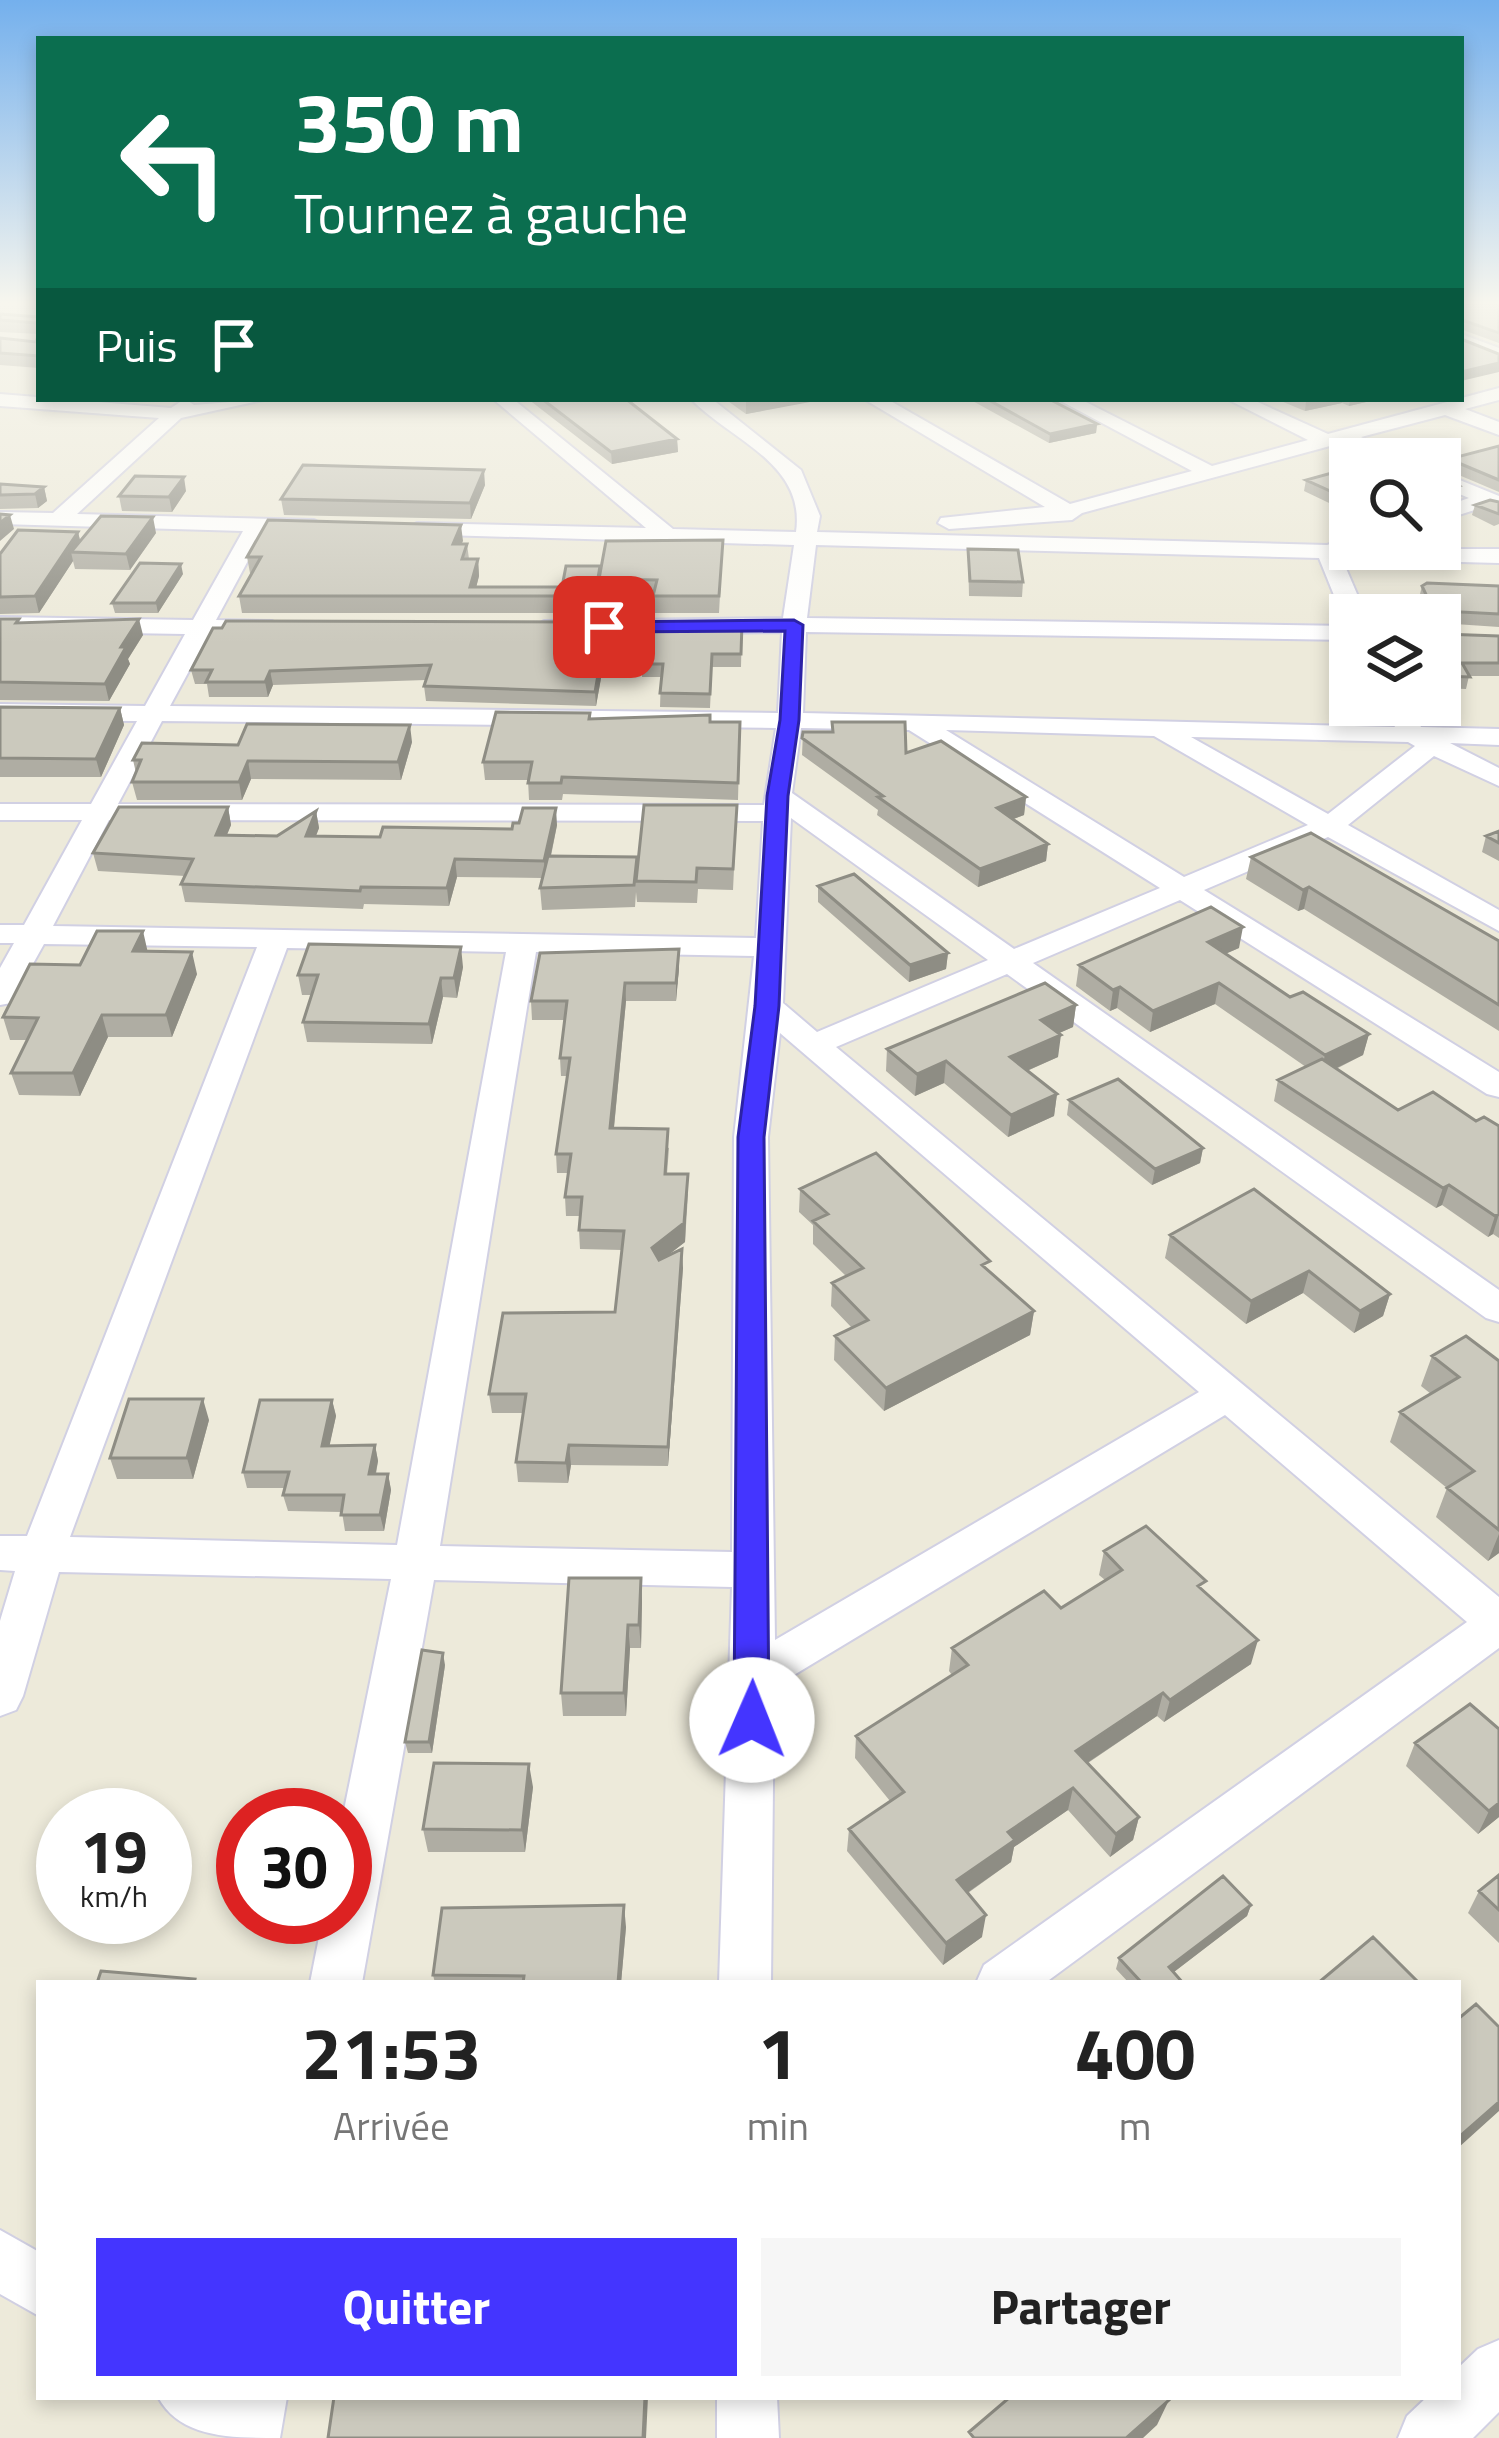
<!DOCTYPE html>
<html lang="fr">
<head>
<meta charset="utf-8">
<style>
  :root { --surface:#fff; --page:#f6f6f6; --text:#222; --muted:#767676; --accent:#4435ff }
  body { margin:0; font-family:"Titillium Web",sans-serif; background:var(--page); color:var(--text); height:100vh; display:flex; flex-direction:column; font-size:45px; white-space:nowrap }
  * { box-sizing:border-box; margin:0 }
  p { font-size:39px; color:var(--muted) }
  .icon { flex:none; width:66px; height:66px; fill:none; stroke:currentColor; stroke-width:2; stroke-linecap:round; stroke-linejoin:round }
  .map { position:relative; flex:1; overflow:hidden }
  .details { position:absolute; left:36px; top:1980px; width:1425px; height:420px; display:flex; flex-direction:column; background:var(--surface); border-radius:0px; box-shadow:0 6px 18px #0003 }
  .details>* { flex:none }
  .guide { position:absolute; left:36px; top:36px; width:1428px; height:366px; border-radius:0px; box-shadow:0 6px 18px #0003; background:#0b6e4f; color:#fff; overflow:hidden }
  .tools { position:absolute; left:1329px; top:438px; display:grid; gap:24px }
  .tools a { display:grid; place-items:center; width:132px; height:132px; border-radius:0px; background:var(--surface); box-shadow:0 6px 18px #0003; font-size:60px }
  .speed { position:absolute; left:36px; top:1788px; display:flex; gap:24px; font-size:60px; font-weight:700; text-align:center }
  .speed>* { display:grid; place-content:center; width:156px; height:156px; border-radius:50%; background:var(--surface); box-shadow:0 6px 18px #0003; line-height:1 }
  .speed small { font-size:30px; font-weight:400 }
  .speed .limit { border:18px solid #d22; background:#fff; color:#111 }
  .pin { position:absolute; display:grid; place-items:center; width:102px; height:102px; color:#fff; margin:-51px; border-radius:24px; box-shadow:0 6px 18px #0006 }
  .me { position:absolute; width:132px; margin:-66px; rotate:1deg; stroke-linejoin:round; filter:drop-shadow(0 0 9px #0008) }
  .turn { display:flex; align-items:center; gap:42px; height:252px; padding:0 60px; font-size:54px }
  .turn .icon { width:156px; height:156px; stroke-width:2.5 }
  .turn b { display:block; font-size:84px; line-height:102px }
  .then { display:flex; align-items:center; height:114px; padding:0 60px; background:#0003; gap:24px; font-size:45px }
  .eta { display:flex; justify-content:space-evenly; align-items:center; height:204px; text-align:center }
  .eta b { font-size:72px; font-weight:700; line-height:84px }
  .button { display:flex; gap:24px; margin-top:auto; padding:24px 60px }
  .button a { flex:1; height:138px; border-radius:0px; background:var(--accent); color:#fff; font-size:48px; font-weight:700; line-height:138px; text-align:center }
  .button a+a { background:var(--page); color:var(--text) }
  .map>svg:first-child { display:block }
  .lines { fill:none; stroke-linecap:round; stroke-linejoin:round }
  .street-casing { stroke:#d1d0e3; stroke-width:4 }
  .street { fill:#fff; fill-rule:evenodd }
  .wall { fill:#afada3 }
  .shaded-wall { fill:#8e8d84 }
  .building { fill:#cbc9bd; stroke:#8e8d84; stroke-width:3 }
  .route { fill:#4435ff; stroke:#2c22a6; stroke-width:3 }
</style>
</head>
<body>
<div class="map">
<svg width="1499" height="2438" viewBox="0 0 1499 2438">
  <rect width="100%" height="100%" fill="#edeada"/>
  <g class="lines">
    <!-- street casing -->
    <g class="street-casing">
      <path id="street" d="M1461,334L1499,348V359L1461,345Z
        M1499,388V400L1465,409L1499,422V435L1445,415L1361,437L1406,459H1379L1341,443L1082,513L1072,520L949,529L938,523L941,518L1045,507L864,399H887L1070,504L1192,471L1057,399H1080L1212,466L1308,440L1227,399H1251L1328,434Z
        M0,394L171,408L185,399L194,405L268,399L181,418L77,514L314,520L325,526L314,532L264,531L216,620L272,621L284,628L272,635L209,634L170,706L778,713L782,632L544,635L532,628L544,621L783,618L794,545L409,534L406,529L417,523L646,528L493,399H513L673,529L796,532C806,463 730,440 691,399H712L801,470L820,516L817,532L1327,545L1347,539L1350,549H1499V563L1342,559L1366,615H1350V621L1342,615L1319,558L816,545L807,618L1350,626V640L806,632L803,713L1395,727L1384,705H1410L1421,727L1499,729V745L1450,743L1499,768V786L1434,756L1348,825L1499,910V931L1328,837L1204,890L1499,1072V1097L1487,1094L1180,900L1033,963L1499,1290V1322L1486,1318L1007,974L836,1047L1499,1597V1648L1045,1983H976L984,1965L1467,1622L1225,1415L774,1687L771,1983H719L732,1587L434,1580L362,1983H310L323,1917H345L343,1815L391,1579L59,1572L23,1696L16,1710L0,1716V1621L15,1571L0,1570V1536H27L257,947L44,944L11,1003L0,1005V968L14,943H0V925H24L82,820H0V804H91L137,721L0,720V704L145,706L185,634L0,631V617L193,620L243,531L0,524V512L53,513L159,418L0,406ZM162,721L776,728L764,805L118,804ZM801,728L909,730L1160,888L1014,949L792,793ZM946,730L1154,736L1308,825L1184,877ZM1191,737L1408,742L1415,746L1328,814ZM791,818L988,960L817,1032L783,1003ZM109,820L763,821L756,938L53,926ZM287,948L506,952L397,1545L70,1537ZM536,952L754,956L734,1137L732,1552L440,1546ZM780,1033L1199,1392L775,1640L768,1137Z
        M1440,472L1499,496V510L1487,506L1440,521V508L1469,498L1440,486Z
        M0,2230L39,2252V2316L0,2294Z
        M1499,2340V2412L1473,2438H1398L1407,2416L1427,2397H1458V2368L1478,2349Z
        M158,2397H287L280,2438C230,2438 180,2438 158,2397Z
        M717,2397H777L779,2438H717Z"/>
    </g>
    <!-- street -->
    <use href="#street" class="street"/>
  </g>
  <!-- wall -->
  <path class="wall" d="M1461,302H1499V343L1463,330Z
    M0,314L39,317V368L0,365V338L36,342L39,334L0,332Z
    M528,399H626L677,439L678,452L612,464Z
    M725,399H821L746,414Z
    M969,399H1056L1055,402L1097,424L1096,433L1049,443Z
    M1276,399H1379L1349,406L1342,403L1305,411Z
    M1499,446V492L1447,470L1449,459Z
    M1350,468V513L1304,491L1306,480Z
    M0,484L44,487L47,501L38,508L0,509Z
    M485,485L471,519L284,515L281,499Z
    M186,491L172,512L122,511L119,496Z
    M1499,502V524L1494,526L1472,515L1475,505Z
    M461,525V544H467L469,559H478L479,576L476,587H562L600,566L723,540L719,613H654L653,597L600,596L599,592L595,613H242L239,596L252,573H250L247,557Z
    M78,532L80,541L156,533L130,570L75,569L73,561L39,613L0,614V554Z
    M968,549L1023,582L1022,597L969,596Z
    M183,574L158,613H115L112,603Z
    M1422,586H1499V627L1440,623V615H1411L1413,604H1422L1419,598Z
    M0,619L20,623L143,635L128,659L130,664L109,701L0,700Z
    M590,622L591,636L588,652H602L603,667L596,706L426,701L424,686L426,680L273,685L268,697H209L207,684H195L191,670Z
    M742,623L741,667H712L710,708L660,707L661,677H642V664Z
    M1440,631L1443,634L1499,636V676H1469L1466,689L1440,688Z
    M1338,642H1350V685L1336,654Z
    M0,707L120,708L124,725L101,777H0Z
    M591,719L740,722L738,800L563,794L562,800H529L528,780H485L483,762Z
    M832,722L906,753L1026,797L1024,815L1013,819L1048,844L1046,861L978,887L877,815L878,810L802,755L803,732H832Z
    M412,742L401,780L251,779L242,800H137L132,782L136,773L133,760Z
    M737,805L733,890L698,889L697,903L637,902L636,892L635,907L542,910L540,888L542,878L457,877L449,906L364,904L363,909L185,902L181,884L185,876L98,871L93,853L228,807L231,825L227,835L277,836L316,811L319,828L316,836L380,837L557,825L551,856L637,868Z
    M1499,831V861L1482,852L1486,836Z
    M1251,857L1499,941V1031L1304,909L1298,911L1246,879Z
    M818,886L948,953L946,969L909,982L818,902Z
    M1239,948L1225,954L1290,997L1369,1034L1363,1055L1336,1069L1398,1110L1476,1121L1499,1126V1238L1493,1234L1488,1237L1442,1205L1436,1208L1274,1101L1278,1080L1306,1067L1215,1004L1150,1032L1117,1008L1110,1011L1076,986L1079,965Z
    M148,951L197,974L172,1037H108L80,1096L19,1095L11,1073L27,1040H10L3,1017L80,965Z
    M463,967L457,998L443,997L432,1044L307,1042L303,1022L312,995H302L298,975Z
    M679,968L676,1001H626L614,1128L669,1148L667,1174L688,1194L685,1242L668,1255L683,1268L668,1466L571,1465L568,1483L518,1482L516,1462L523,1413H492L489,1394L615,1312L622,1250L580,1249L579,1230L580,1216H566L565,1197L568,1173H557L556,1154L568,1076H561L560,1058L565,1020H532L531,1001Z
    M1076,1005L1073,1027L1059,1033L1058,1057L1027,1071L1057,1094L1054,1116L1008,1137L944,1083L915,1096L886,1071L887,1049Z
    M1069,1100L1203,1148L1200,1163L1152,1185L1067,1115Z
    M800,1189L989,1272L1034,1311L1030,1335L884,1411L834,1360L835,1336L852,1328L831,1306L832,1283L846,1276L813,1244V1225L799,1212Z
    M1254,1189L1390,1294L1383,1316L1354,1333L1303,1293L1246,1324L1165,1258L1170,1235Z
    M1432,1356L1499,1361V1553L1488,1561L1436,1517L1447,1488L1390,1442L1400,1412L1431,1394L1421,1386Z
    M332,1400L336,1416L329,1446L375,1445L378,1461L376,1474H388L391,1490L384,1531H345L342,1512L288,1511L283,1495L285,1488H247L243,1472Z
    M209,1420L193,1479H117L110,1458Z
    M1104,1551L1203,1590L1251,1664L1164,1722L1157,1716L1088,1763L1139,1817L1133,1840L1110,1857L1068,1810L1014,1847L1011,1862L968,1893L982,1937L943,1965L847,1851L849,1829L890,1801L855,1758L856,1736L952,1675L949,1671L952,1648L1061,1608L1105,1580L1099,1575Z
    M641,1578L642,1601L641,1648H630L626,1716H563L561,1693Z
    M445,1665L432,1753H408L405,1742Z
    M1499,1729V1817L1478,1834L1406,1766L1415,1743Z
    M533,1787L525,1852H428L423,1829Z
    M1499,1875V1943L1468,1913L1479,1891Z
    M1251,1905L1247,1916L1174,1972L1183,1983H1129L1116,1969L1119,1958Z
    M626,1927L621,1983H435L433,1975Z"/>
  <!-- shaded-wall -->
  <path class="shaded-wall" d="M1499,363V372L1461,381V372Z
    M757,399L821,400L746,414V401Z
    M1316,399H1342V403L1305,411L1306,401Z
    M1350,399H1379L1349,406Z
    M1097,424L1096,433L1049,443L1050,434Z
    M677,439L678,452L612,464L611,452Z
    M484,470L485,485L471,519L470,503Z
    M184,477L186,491L172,512L169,497Z
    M1459,486L1456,498L1440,503V492Z
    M44,487L47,501L38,508L35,494Z
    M10,515L14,529L0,541V523Z
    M153,517L156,533L130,570L126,554Z
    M461,525L463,541L454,560L453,544Z
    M78,532L82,548L71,552L73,561L39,613L35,596Z
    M478,559L479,576L474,596L470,587Z
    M181,564L183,574L158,613L156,603Z
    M599,579V592L595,613V596Z
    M139,619L143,635L128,659L130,664L109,701L105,684L121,647Z
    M590,622L591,636L585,667V652Z
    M602,652L603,667L596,706L595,692Z
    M270,671L273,685L268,697L265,682Z
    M120,708L124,725L101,777L96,759Z
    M410,725L412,742L401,780L398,762Z
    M248,761L251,779L242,800L239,782Z
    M1026,797L1024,815L995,826L997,808Z
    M228,807L231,825L219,853L216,835Z
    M556,808L557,825L546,878L544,861Z
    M316,811L319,828L309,853L306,836Z
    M1048,844L1046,861L978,887L980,869Z
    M455,859L457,877L449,906L447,888Z
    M1309,887L1304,909L1298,911L1303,890Z
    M1243,927L1239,948L1204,963L1208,942Z
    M143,931L148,953L133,951Z
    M461,947L463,967L457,998L454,978Z
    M679,949V968L676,1001V983Z
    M192,952L197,974L172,1037L166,1015Z
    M948,953L946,969L909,982L910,965Z
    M441,978L443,997L432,1044L429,1024Z
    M625,983L626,1001L612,1147L610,1128Z
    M1219,983L1215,1004L1150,1032L1153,1011Z
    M1120,987L1117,1008L1110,1011L1113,990Z
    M1076,1005L1073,1027L1039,1042L1041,1020Z
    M102,1015L108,1037L80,1096L73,1073Z
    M1369,1034L1363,1055L1320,1076L1325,1055Z
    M1061,1035L1058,1057L1008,1079L1010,1057Z
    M946,1061L944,1083L915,1096L917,1074Z
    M1057,1094L1054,1116L1008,1137L1011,1115Z
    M1203,1148L1200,1163L1152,1185L1155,1169Z
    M688,1174L685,1242L653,1267L652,1248Z
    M1449,1185L1442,1205L1436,1208L1443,1188Z
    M1499,1214L1493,1234L1488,1237L1495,1216Z
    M682,1249L683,1268L668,1466V1447Z
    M1309,1271L1303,1293L1246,1324L1251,1301Z
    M1390,1294L1383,1316L1354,1333L1360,1311Z
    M1034,1311L1030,1335L884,1411L886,1388Z
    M203,1399L209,1420L193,1479L187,1458Z
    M332,1400L336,1416L326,1462L322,1446Z
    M375,1445L378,1461L372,1491L369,1474Z
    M569,1445L571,1465L568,1483L566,1463Z
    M388,1474L391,1490L384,1531L380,1515Z
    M1499,1534V1553L1488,1561Z
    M641,1578L642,1601L641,1648L639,1625Z
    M628,1625L630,1648L626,1716L624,1693Z
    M1258,1640L1251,1664L1164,1722L1170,1700Z
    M443,1653L445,1665L432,1753L429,1742Z
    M1163,1693L1157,1716L1072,1773L1076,1751Z
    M529,1764L533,1787L525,1852L522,1830Z
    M1073,1788L1068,1810L1014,1847L1011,1862L954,1902L957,1880L1008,1832Z
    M1499,1803V1817L1478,1834L1489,1811Z
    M1139,1817L1133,1840L1110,1857L1116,1834Z
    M624,1905L626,1927L621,1983H618Z
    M1251,1905L1247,1916L1166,1978L1169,1967Z
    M986,1915L982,1937L943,1965L946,1943Z
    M1499,2102V2111L1458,2148V2138Z
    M645,2397H648L646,2438H643Z
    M1169,2400L1157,2425L1143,2438H1126Z"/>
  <!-- building -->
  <path class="building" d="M1461,302H1499V333L1465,321L1461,323Z
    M0,314L39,317V326L37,323L0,320Z
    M39,333V356L0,353V338L36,342Z
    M1461,339L1499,354V363L1461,372Z
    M542,399H626L677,439L611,452Z
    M987,399H1049L1097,424L1050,434Z
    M1499,446V480L1449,459Z
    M303,465L484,470L470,503L281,499Z
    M1350,468V500L1306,480Z
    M135,476L184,477L169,497L119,496Z
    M1440,477L1459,486L1440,492Z
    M0,484L44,487L35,494L0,495Z
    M1490,500L1499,502V514L1475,505Z
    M0,514L10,515L0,523Z
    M101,516L153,517L126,554L71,552Z
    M268,520L461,525L453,544H467L462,559H478L470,587H562L566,566H600L595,596H239L261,557H247Z
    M18,530L78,532L35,596L0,597V554Z
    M723,540L719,596H653L657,580L599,579L606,541Z
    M968,549L1018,550L1023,582L970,581Z
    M140,563L181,564L156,603H112Z
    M1427,583L1499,586V614L1443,611L1440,624V615H1419L1413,604L1431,605L1422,586Z
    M0,619H19L16,623L139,619L121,647H126L105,684L0,682Z
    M226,621L590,622L585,652H602L595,692L424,686L431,665L270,671L265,682H206L212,670H191L213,628H222Z
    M649,623H742L741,654H712L710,694L660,693L663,664H642Z
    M1440,631L1443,634L1499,636V663H1462L1470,677L1440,676Z
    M1338,642H1350V666Z
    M0,707L120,708L96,759L0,758Z
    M496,712L590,713L589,719L710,715V722H740L738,783L562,777L561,783H528L532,762H483Z
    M832,722H905L906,753L941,741L1026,797L997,808L1048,844L980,869L878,797L883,796L802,738L803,732H833Z
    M247,724L410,725L398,762L248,761L239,782H132L141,760H133L142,743L238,745Z
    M644,805H737L733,869L697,868L696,882L636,881Z
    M119,807H228L216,835L277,836L316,811L306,836L380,837L383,827L512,829L513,823H519L523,808H556L544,861L455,859L447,888L361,887L360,891L181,884L193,859L93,853Z
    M1499,831V843L1486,836Z
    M1311,833L1499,941V1005L1309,887L1303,890L1251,857Z
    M548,856L637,857L634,885L540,888Z
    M854,874L948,953L910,965L818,886Z
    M1211,907L1243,927L1208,942L1290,997L1303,992L1369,1034L1325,1055L1219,983L1153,1011L1120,987L1113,990L1079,965Z
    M97,931H143L133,951L192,952L166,1015H102L73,1073H11L38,1018L3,1017L30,964L80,965Z
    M309,944L461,947L454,978H441L429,1024L303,1022L318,975H298Z
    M679,949L676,983H625L610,1128L668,1129L665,1174H688L684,1223L652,1248L659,1260L682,1249L668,1447L569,1445L566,1463L516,1462L526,1394H489L503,1313L615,1312L624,1231L579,1230L582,1197H565L571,1154H556L570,1058H560L567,1001H531L540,953Z
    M1045,983L1076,1005L1041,1020L1061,1035L1010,1057L1057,1094L1011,1115L946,1061L917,1074L887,1049Z
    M1322,1059L1398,1110L1433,1092L1476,1121L1484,1117L1499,1126V1214L1495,1216L1449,1185L1443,1188L1278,1080Z
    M1118,1079L1203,1148L1155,1169L1069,1100Z
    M876,1153L990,1261L982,1265L1034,1311L886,1388L835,1336L868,1320L832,1283L863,1268L813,1221L828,1214L800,1189Z
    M1254,1189L1390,1294L1360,1311L1309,1271L1251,1301L1170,1235Z
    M1466,1336L1499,1361V1530L1447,1488L1474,1471L1400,1412L1459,1377L1432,1356Z
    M129,1399H203L187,1458H110Z
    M260,1400H332L322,1446L375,1445L369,1474H388L380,1515H341L344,1495H283L289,1472H243Z
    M1146,1526L1206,1581L1198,1586L1258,1640L1170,1700L1163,1693L1076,1751L1139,1817L1116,1834L1073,1788L1008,1832L1015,1840L957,1880L986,1915L946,1943L849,1829L904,1792L856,1736L968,1665L952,1648L1044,1591L1061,1608L1122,1570L1104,1551Z
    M569,1578H641L639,1625H628L624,1693H561Z
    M422,1650L443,1653L429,1742H405Z
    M1470,1704L1499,1729V1803L1489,1811L1415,1743Z
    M434,1763L529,1764L522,1830L423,1829Z
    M1499,1875V1910L1479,1891Z
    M1223,1876L1251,1905L1169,1967L1183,1983H1142L1119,1958Z
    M624,1905L618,1983H523L524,1976L433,1975L442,1908Z
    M1373,1937L1419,1983H1318Z
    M101,1971L195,1979L194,1983H97Z
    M1476,2004L1499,2027V2102L1458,2138V2019Z
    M334,2397H645L643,2438H328Z
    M1010,2397H1167L1169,2400L1126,2438H974L969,2432Z"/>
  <!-- sky -->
  <linearGradient id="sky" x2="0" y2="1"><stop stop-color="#74b0ed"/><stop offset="0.47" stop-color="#f7f6ee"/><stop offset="1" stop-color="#f7f6ee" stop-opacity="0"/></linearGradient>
  <rect width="1499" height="644" fill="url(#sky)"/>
  <!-- route -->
  <path class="route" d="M794,620L803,625L799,720L788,796L779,1006L764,1137L769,1720L764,1731L752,1735L739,1731L734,1720L738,1137L755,1006L767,796L780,720L785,631L604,632L595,627L604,622Z"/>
</svg>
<div class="tools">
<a><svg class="icon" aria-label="search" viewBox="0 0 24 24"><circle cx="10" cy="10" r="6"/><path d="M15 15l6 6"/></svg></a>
<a><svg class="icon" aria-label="layers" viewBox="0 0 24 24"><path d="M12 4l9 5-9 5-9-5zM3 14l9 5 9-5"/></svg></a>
</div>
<div class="speed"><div>19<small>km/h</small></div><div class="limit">30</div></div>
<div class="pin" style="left:604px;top:627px;background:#d93025"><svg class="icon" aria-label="arrive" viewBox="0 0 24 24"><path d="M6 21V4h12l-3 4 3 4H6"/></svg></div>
<svg class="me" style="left:752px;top:1720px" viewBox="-20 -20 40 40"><circle r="19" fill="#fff"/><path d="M0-13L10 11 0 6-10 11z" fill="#4435ff"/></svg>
<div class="guide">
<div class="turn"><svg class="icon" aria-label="left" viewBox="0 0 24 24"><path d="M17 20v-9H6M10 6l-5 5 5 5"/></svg><div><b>350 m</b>Tournez à gauche</div></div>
<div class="then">Puis<svg class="icon" aria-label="arrive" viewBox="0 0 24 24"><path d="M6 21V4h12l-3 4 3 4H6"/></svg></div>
</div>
<section class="details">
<div class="eta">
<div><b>21:53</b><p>Arrivée</p></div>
<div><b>1</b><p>min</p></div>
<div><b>400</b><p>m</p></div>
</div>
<div class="button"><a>Quitter</a><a>Partager</a></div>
</section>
</div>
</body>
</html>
